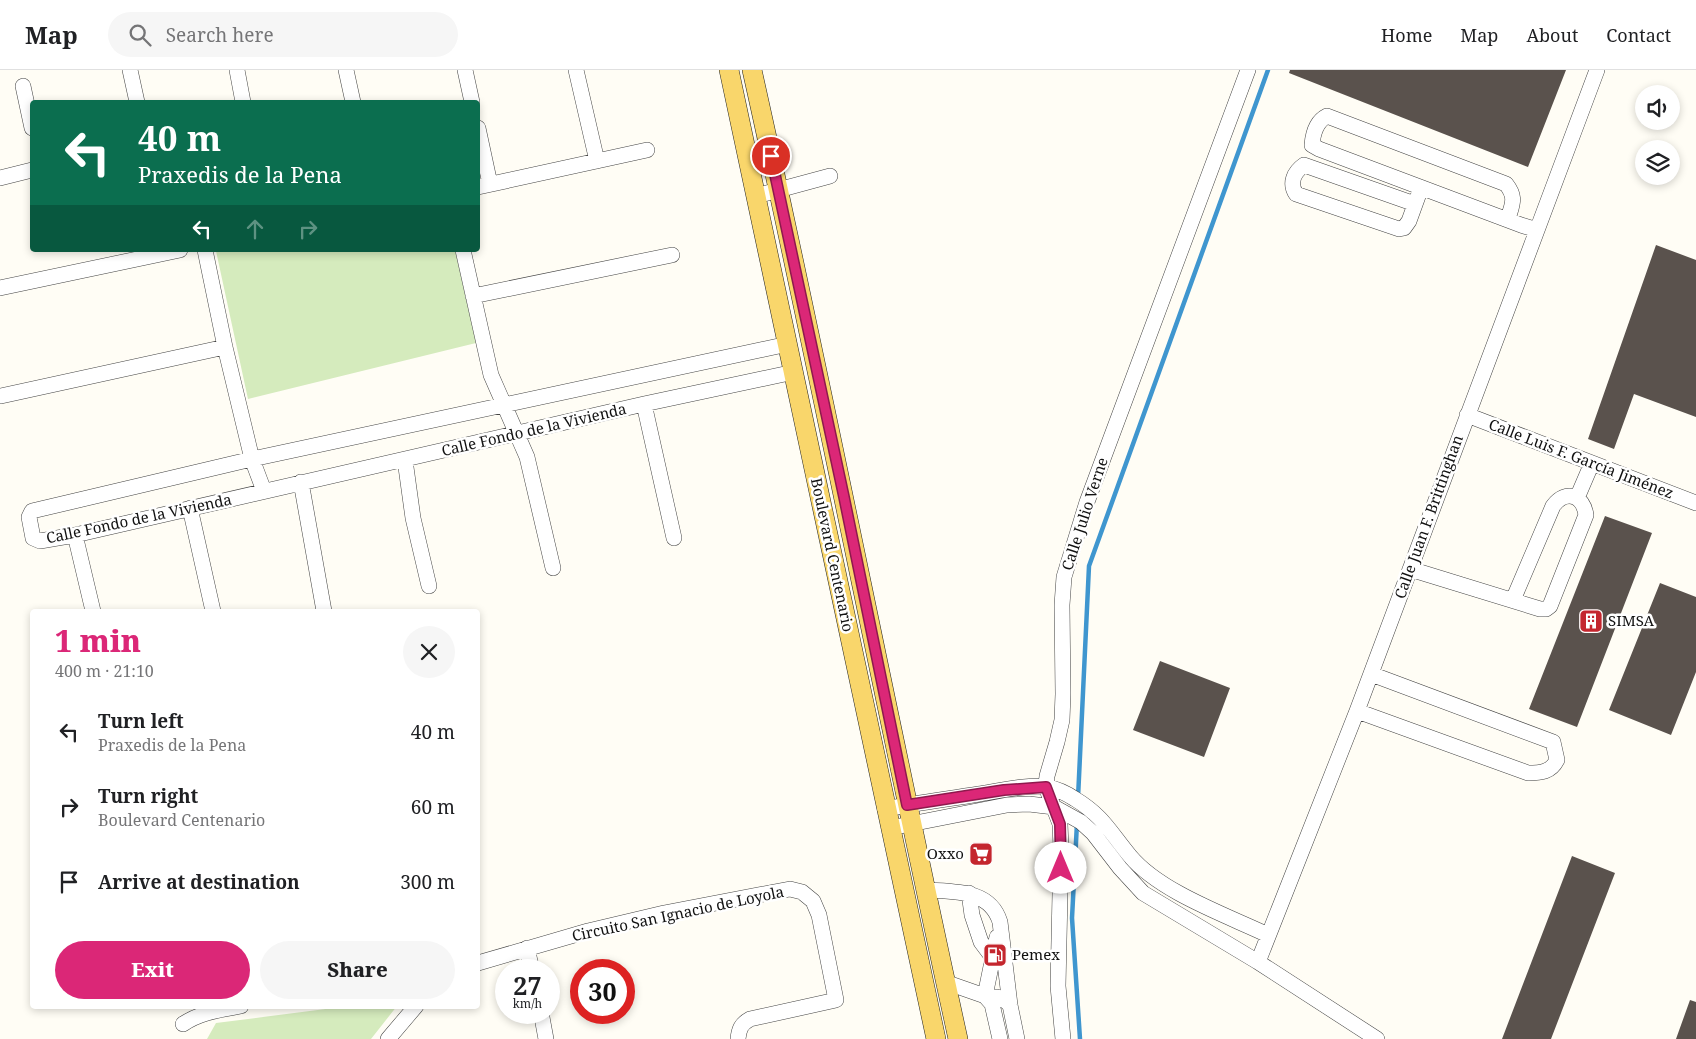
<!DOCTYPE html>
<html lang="en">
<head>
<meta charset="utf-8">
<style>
  :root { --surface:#fff; --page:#f6f6f6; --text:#202124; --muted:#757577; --line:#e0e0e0; --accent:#db2777 }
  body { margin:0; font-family:"Noto Serif",serif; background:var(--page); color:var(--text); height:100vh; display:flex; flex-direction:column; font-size:19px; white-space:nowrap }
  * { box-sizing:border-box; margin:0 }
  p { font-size:16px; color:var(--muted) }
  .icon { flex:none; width:28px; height:28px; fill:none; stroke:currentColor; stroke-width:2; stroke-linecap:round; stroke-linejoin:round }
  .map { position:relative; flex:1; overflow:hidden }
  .panel { position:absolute; left:30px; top:539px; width:450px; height:400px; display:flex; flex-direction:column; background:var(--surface); border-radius:5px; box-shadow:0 2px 8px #0003 }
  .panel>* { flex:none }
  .hud { position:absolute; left:30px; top:30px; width:450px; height:152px; border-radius:5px; box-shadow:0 2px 8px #0003; background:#0b6e4f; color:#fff; overflow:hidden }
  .fabs { position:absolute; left:1635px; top:15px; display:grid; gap:10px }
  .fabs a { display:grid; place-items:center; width:45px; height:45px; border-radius:50%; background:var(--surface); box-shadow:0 2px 8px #0003; font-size:25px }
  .speed { position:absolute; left:495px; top:889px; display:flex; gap:10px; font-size:25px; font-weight:700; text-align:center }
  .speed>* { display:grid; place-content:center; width:65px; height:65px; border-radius:50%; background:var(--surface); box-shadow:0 2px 8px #0003; line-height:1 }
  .speed small { font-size:12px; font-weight:400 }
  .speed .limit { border:8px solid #d22; background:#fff; color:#111 }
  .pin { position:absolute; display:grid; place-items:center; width:42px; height:42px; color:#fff; margin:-21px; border:2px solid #fff; border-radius:50%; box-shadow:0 1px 5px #0007 }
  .me { position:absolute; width:55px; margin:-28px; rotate:0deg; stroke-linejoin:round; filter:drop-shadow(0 0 4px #0008) }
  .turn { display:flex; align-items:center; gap:18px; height:105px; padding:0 25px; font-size:22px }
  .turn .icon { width:65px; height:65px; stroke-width:2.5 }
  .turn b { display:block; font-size:35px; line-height:42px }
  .lanes { display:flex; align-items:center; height:48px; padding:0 25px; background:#0003; justify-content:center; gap:25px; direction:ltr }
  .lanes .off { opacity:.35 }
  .round { display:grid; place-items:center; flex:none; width:52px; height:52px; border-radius:26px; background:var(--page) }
  .headline { display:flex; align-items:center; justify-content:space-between; height:85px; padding:0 25px }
  h1 { font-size:30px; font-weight:800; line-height:38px; color:var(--accent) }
  .button { display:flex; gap:10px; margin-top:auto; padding:10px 25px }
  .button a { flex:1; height:58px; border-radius:30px; background:var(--accent); color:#fff; font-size:20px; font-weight:800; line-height:58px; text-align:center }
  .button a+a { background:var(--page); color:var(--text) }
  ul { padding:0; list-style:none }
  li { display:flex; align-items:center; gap:15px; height:75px; padding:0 25px }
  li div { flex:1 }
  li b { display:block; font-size:19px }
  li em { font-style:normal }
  header { display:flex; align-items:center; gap:30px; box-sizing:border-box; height:70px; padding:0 25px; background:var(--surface); border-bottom:1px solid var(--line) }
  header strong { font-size:24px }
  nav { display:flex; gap:28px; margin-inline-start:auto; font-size:18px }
  .search { width:350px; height:45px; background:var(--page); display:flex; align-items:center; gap:12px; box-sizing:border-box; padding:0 18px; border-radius:28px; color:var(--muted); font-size:19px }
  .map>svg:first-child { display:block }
  .green { fill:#d5ebbd }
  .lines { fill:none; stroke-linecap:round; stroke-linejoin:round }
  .stream { stroke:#3f96cf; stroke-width:4.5 }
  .building { fill:#5a524d }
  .minor-casing { stroke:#444; stroke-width:16 }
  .major-casing { stroke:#222; stroke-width:20 }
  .minor { stroke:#fff; stroke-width:15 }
  .major { stroke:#f9d66b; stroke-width:19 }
  .route-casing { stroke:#8e194d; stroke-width:12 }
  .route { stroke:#db2777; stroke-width:9 }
  .labels { text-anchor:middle; stroke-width:5; stroke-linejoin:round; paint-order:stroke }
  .street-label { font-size:15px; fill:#111; stroke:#fff }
  .poi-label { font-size:15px; fill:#111; stroke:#fff; text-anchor:start }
</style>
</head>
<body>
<header>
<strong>Map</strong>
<div class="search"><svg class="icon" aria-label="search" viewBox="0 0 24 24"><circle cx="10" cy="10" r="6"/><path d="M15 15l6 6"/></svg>Search here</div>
<nav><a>Home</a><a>Map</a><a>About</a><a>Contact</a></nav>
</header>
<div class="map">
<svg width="1696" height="969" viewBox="0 0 1696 969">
  <rect width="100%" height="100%" fill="#fffdf5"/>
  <!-- green -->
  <path class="green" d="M455,180L476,273L248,329L216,181Z
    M349,936H397L371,969H207L216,953Z"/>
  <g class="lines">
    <!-- stream -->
    <path class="stream" d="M1078,728L1089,496L1268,0
      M1077,753L1072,848L1080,969"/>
  </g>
  <!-- building -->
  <path class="building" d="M1290,0H1566L1528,97L1289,3Z
    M1656,175L1696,190V347L1634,324L1614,379L1588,369Z
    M1605,446L1652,463L1577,657L1529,639Z
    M1660,513L1696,527V602L1671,665L1609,640Z
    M1160,591L1230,618L1204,687L1133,660Z
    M1572,786L1615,803L1551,969H1502Z
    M1690,930L1696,932V969H1676Z"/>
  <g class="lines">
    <!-- minor casing -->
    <g class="minor-casing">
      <path id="minor" d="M130,0L137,32
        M237,0L243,32
        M346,0L353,32
        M465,0L472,32
        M576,0L597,91
        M23,16L32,58
        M478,58L490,114
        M0,108L32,100
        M478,117L647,80
        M756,126L830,106
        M1415,134L1304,95C1294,102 1289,113 1296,124L1399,159L1404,158L1409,151L1421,118
        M1508,149C1512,134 1517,128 1506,114L1327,46C1317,51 1313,63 1312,75L1319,79L1521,155L1537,160
        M205,180L225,277L252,389L264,421
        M463,180L491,305L527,387L553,498
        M0,218L180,180
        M473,226L672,185
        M788,274L252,389L32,441L29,447L33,468L40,471L75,465L644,334L794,302
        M1,326L225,277
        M644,334L674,468
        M1467,345L1696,433
        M405,390L413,448L429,516
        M301,412L324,541
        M1577,428L1592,393
        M190,438L213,541
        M75,465L93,541
        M1410,499L1540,539H1546L1550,536L1586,445C1583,425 1566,419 1553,436L1513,530
        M1357,641L1528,703C1541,703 1551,702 1557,690L1553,672L1371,604
        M885,739C916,733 948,729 979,724C998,721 1029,714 1047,717C1058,719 1066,723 1075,729C1103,746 1110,762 1130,786C1160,822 1226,845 1268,865
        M890,758L1007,735L1029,734L1054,737L1081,752L1093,763L1120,798L1143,823L1258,892L1377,969
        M925,820C954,822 990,819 1000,852L1010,935L1017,969
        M969,823L972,845L981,872L993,888
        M997,867L985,926C996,926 1002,927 1010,935
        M527,878L532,900
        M1258,892L1357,641L1597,0
        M478,893L588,861L664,843L790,819L802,822L813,831L819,845L836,930L750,949C741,954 739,959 738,969
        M945,912L985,926L992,934L1000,969
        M541,942L546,969
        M183,954C201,942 220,940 241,936
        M388,969L416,936
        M1063,969L1058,916L1061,778L1060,754L1046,717L1047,706L1057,672L1062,650L1063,624L1062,535L1064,507L1087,432L1248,0"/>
    </g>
    <!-- major casing -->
    <g class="major-casing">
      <path id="major" d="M729,0C799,323 865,646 936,969
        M752,0C824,322 887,646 958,969"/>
    </g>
    <!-- minor -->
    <use href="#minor" class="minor"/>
    <!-- major -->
    <use href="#major" class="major"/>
  </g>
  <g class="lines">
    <!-- route casing -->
    <g class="route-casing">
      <path id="route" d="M771,86L844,427L907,735L1004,720L1046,717L1060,754L1061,798"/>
    </g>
    <!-- route -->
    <use href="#route" class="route"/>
  </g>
  <!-- icons -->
  <defs>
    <g id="building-square" transform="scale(1.25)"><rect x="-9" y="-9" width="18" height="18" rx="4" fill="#c4262e" stroke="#fff"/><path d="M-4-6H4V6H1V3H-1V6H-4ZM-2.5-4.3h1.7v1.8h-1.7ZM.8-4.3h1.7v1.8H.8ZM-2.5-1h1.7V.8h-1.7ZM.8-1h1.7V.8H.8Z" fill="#fff"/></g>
    <g id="supermarket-square" transform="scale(1.25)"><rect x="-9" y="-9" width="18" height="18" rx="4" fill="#c4262e" stroke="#fff"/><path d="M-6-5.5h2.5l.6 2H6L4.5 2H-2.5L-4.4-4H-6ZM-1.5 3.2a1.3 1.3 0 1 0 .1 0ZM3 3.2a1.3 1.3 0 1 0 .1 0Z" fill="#fff"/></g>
    <g id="fuel-square" transform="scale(1.25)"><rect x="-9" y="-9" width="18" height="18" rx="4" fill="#c4262e" stroke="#fff"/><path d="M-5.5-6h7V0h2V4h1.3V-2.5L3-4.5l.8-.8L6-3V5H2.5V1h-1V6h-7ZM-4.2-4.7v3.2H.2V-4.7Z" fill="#fff"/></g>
  </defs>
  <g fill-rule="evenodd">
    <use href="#building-square" x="1591" y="551"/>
    <use href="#supermarket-square" x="981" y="784"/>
    <use href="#fuel-square" x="995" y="885"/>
  </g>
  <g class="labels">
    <!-- street labels -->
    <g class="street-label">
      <text transform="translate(534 360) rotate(-13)" y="5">Calle Fondo de la Vivienda</text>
      <text transform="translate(1581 389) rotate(21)" y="5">Calle Luis F. García Jiménez</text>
      <text transform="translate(1085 444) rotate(-72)" y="5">Calle Julio Verne</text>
      <text transform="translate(1429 447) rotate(-70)" y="5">Calle Juan F. Brittinghan</text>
      <text transform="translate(139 449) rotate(-12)" y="5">Calle Fondo de la Vivienda</text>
      <text transform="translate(832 485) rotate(78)" y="5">Boulevard Centenario</text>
      <text transform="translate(678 844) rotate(-12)" y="5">Circuito San Ignacio de Loyola</text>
    </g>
    <!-- poi labels -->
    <g class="poi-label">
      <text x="1608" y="556">SIMSA</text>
      <text x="964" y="789" text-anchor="end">Oxxo</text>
      <text x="1012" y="890">Pemex</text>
    </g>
  </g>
</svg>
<div class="fabs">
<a><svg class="icon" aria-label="sound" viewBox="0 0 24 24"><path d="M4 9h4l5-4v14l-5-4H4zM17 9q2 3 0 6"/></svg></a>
<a><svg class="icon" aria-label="layers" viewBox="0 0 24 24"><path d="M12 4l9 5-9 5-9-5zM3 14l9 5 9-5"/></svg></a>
</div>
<div class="speed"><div>27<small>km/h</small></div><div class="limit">30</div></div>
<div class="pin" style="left:771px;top:86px;background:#d93025"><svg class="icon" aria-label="arrive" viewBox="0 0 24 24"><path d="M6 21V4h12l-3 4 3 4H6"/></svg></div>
<svg class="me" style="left:1061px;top:798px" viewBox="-20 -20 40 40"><circle r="19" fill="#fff"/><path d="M0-13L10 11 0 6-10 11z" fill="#db2777"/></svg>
<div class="hud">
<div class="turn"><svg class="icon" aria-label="left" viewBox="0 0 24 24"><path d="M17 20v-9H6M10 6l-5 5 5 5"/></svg><div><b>40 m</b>Praxedis de la Pena</div></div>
<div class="lanes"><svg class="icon" aria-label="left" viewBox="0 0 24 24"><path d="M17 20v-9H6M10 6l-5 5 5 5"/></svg><svg class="icon off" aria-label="ahead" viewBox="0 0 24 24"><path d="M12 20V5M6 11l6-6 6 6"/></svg><svg class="icon off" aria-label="right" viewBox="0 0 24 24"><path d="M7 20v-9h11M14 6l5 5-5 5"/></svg></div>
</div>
<section class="panel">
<div class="headline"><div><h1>1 min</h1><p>400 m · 21:10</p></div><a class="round"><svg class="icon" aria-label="close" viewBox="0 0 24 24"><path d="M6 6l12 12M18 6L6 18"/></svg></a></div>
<ul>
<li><svg class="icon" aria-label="left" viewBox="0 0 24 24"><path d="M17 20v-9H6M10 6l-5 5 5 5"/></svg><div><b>Turn left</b><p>Praxedis de la Pena</p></div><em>40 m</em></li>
<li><svg class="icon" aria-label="right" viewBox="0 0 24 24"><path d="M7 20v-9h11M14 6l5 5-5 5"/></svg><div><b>Turn right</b><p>Boulevard Centenario</p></div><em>60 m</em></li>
<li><svg class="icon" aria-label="arrive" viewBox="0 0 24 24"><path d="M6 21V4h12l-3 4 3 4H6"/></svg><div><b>Arrive at destination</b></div><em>300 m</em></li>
</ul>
<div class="button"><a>Exit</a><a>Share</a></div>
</section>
</div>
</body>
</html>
